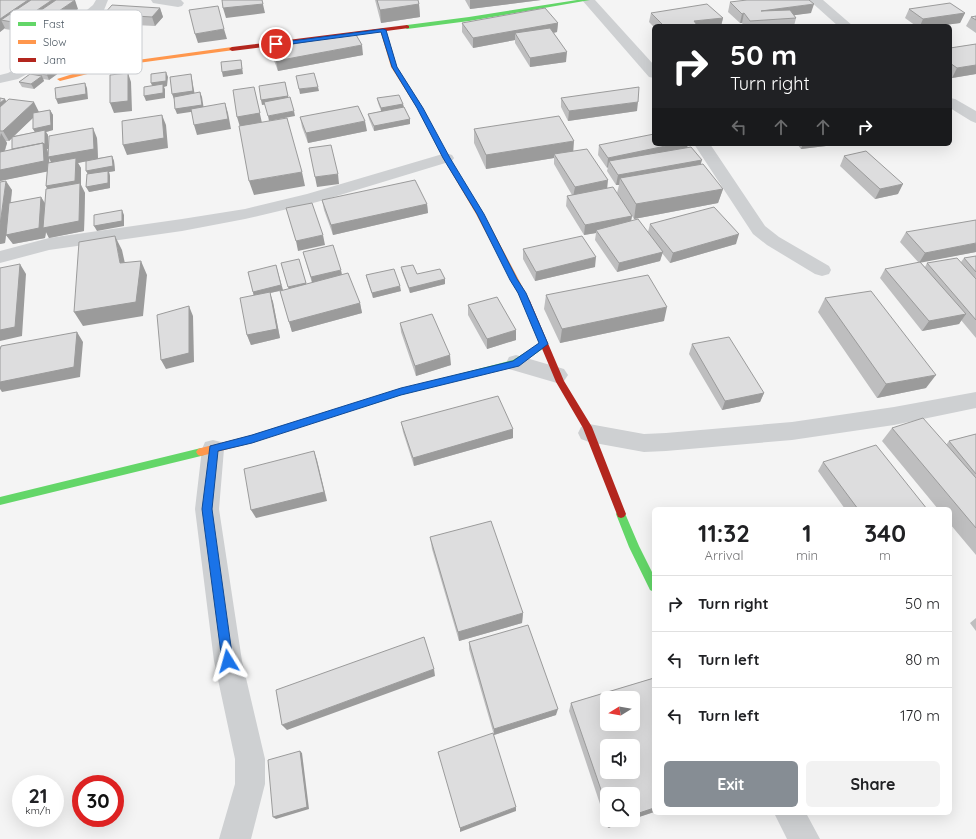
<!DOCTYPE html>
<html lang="en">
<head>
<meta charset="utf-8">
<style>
  :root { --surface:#fff; --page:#f2f2f2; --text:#202124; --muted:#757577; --line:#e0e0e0; --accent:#868d94 }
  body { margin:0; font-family:Quicksand,sans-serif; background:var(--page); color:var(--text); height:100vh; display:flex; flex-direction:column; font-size:15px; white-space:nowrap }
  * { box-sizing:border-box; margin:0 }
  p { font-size:13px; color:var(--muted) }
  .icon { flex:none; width:22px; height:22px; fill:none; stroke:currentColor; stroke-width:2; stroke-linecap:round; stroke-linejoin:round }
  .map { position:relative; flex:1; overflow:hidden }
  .panel { position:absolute; left:652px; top:507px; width:300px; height:308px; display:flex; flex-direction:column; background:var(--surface); border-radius:6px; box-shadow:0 4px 16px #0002 }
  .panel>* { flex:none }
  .hud { position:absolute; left:652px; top:24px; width:300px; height:122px; border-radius:6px; box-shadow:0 4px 16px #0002; background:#202124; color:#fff; overflow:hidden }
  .needle { width:26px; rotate:259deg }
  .fabs { position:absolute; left:600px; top:691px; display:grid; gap:8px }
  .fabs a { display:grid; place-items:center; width:40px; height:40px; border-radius:6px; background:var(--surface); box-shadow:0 4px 16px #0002; font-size:20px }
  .speed { position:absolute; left:12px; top:775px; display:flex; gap:8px; font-size:20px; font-weight:700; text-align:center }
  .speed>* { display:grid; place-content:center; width:52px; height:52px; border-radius:50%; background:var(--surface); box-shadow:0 4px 16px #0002; line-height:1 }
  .speed small { font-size:10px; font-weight:400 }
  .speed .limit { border:6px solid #d22; background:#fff; color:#111 }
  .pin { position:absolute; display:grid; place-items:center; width:34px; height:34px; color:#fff; margin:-17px; border:2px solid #fff; border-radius:50%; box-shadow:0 1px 4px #0007 }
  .me { position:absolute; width:44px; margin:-22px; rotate:352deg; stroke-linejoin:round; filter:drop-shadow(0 0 3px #0008) }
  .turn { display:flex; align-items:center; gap:14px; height:84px; padding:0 12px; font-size:18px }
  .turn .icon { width:52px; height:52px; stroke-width:2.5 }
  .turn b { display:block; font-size:28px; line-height:34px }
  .lanes { display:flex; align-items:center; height:38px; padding:0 12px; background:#0003; justify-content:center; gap:20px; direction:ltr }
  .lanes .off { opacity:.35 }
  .eta { display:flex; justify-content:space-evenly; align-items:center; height:68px; text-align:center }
  .eta b { font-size:24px; font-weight:700; line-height:28px }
  .cta { display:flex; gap:8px; margin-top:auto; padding:8px 12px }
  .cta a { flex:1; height:46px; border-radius:6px; background:var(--accent); color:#fff; font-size:16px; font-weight:700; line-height:46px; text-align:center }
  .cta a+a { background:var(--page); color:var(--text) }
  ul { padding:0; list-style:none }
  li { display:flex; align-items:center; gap:12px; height:56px; padding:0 12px; border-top:1px solid var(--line) }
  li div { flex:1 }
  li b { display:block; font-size:15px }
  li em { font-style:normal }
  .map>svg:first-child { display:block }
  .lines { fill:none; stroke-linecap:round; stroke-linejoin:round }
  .street { fill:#ced0d2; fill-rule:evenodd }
  .fast { fill:#63d668; fill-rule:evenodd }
  .slow { fill:#ff974d; fill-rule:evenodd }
  .jam { fill:#b3261e; fill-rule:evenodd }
  .wall { fill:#bebebf; fill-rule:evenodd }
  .shaded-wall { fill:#9b9b9b }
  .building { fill:#ddddde; stroke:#9b9b9b; fill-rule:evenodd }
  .route { fill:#1a73e8; stroke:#114b97 }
  .key { fill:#fff; stroke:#c9ccd0; stroke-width:1 }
  .key-label { font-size:11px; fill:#4a5661 }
</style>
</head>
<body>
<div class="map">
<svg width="976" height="839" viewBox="0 0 976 839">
  <rect width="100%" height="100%" fill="#f4f4f4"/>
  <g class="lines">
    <!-- street -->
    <path class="street" d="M96,0H108L104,10L27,74L18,79L0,83V75L8,73L17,68L93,5Z
      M151,0H181L184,3L182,6L178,7L153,3Z
      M582,0H595L654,65V78L649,77Z
      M809,0H823L853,26H838Z
      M950,98L955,99L976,111V123L971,121L950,108Z
      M694,144H710L765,226L779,237L829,266L831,270L829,274L822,276L815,274L767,245L753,234Z
      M446,153L452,155L454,158L452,161L317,202L245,219L182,231L49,250L0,263V251L49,238L182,219L245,209L307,194Z
      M516,355L564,369L568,375L564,381L557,383L509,369L506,363L509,357Z
      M976,392V408L894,425L792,440L666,451L644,452L589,442L581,439L578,433L581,427L589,424L644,434L666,433L792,422L894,407Z
      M213,440L221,442L224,449L219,509L242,661L265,759V784L251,839H219L235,784V759L214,661L195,509L202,449L205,442Z
      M774,813H806L820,839H787Z"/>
    <!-- fast -->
    <path class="fast" d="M577,0H590L469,21L407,29L404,27L407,25L469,17Z
      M544,341L548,344L547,346L519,365L401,395L357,409L354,408L353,406L354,404L401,389L513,360Z
      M201,448L204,449L206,452L204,455L201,456L0,505V497Z
      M621,510L624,511L639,546L654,576V592L650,590L629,547L616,514L618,511Z"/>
    <!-- slow -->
    <path class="slow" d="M383,28L386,30L397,67L423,108L449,158L484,214L530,301L529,303L526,304L522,301L476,214L443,158L417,108L391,67L380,30Z
      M232,47L234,48V50L123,65L60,81L57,79L79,72L123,62Z
      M357,403L360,404L361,406L360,408L252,443L201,456L198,455L196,452L198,449L201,448L252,435Z"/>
    <!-- jam -->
    <path class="jam" d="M407,25L409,26V28L232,51L229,49L232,47Z
      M526,298L530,301L564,381L592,427L626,514L624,517L621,518L618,517L583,428L556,382L522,301Z"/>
  </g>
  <!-- wall -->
  <path class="wall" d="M0,0L78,9L41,36L26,33L25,31L23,32L5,29V28L0,32Z
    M375,0H418L419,4L420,17L381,23Z
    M465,0H541L470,9Z
    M730,2L811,13L794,15L796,18L794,26H744L742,23H740L728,12Z
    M160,8L163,17L155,26L135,25L137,29L126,42L102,41L104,46L93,58L58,56L53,46L80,35L78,30L105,19L104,14Z
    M909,9L965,13L960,23L937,26H916L905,18Z
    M651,13L723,18L721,26H654V27L649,22Z
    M976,16V33L966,26L971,17Z
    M462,23H558L557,32L554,33L566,62L530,67L515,43V40L473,48L462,32Z
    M976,44V74L952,78L950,76V48Z
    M271,48L363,55L278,71L273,58Z
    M58,67L60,72L49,80L43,79L44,81L34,89L22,87L19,82L30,74L28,72Z
    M0,98L5,99L6,102L39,112H38L50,110L53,115V130L46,132L48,135V149H47L48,153L97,138L98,158L112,156L114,161L115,171L109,172L110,176V188L89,192L88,174L86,161L78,163L81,168V185L85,193L84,231L49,238L46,232L45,238L13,244L6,235L5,243L0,244V182L12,190L11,203L41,197L45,203L47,189L46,186L47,171L0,181ZM33,118L35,132L13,136ZM12,138V149L5,151L7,143L6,141H9ZM49,158L51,163H49Z
    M377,98L403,104L404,107L410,119V124L374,131L369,119L368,114L381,111L378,103Z
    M561,98L637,111L568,121L561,107Z
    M300,117L367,131L308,143L302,127Z
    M474,129L573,151L627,209L617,193L619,185H616L607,171L608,167L607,168L598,155L599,145L688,144L687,148L723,189L718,203L634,219L632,216L631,221L648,232L650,224L736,244L670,263L662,253L660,261L617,272L595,240L596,233L584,235L566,206L567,196L572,195L554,164V158L486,169L474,143Z
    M797,144H827L826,146L801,149Z
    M844,156L898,194L875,199L840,166Z
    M322,200L427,204L428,213L333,235L324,210Z
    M906,232L976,252L920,262L925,267L927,263L961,262L964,258L976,256V338L961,320L959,324L922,331L880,278L885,269L919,263L900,242Z
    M523,249L595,267L535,281L523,259Z
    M303,252L342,275L360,303L362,313L292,332L280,291L270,293L273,302L280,338L251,345L247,335L254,296L253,292L283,290L289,289L281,263L306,284L312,283Z
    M401,267L417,274L445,284L410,293L402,272Z
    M366,275L401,291L373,298L367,280Z
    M546,295L664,321L560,343L544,309Z
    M825,298L926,388L877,398L818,312Z
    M468,305L516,340L487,349L468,315Z
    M400,323L451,365L416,376L401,332Z
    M692,344L764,393L760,402L722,410L689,354Z
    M401,422L513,438L414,466L403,432Z
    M892,428L946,445L949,441L976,434V555L950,524V509H938L882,441Z
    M823,462L927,509H845L818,471Z
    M430,537L523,613L522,623L459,641L432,549Z
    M976,618V631L970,623Z
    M469,642L556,715L494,735L469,649Z
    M654,678V812L633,819L607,794V820H630L608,828L569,711L571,703Z"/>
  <!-- shaded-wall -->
  <path class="shaded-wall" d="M28,0H46L1,20L5,28L0,32V19Z
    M52,0H57L22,23L25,31L23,32L18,23Z
    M75,0L78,9L41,36L37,26Z
    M262,0L265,13L226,18L223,8Z
    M470,0H541L470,9Z
    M419,4L420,17L381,23L380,10Z
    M814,4L811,13L758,20L761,11Z
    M160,8L163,17L155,26L152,17Z
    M744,13L742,23H740L742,14Z
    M965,13L960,23L937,26H920L923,19Z
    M723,18L721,26H690L694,21Z
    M133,20L137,29L126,42L122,33Z
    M558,23L557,32L519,39L515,33V40L473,48V38Z
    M224,29L227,39L198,43L195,34Z
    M100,37L104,46L93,58L89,49Z
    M362,45L363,55L278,71L276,61Z
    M567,52L566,62L530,67V58Z
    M241,60L243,74L223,77L222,72Z
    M976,65V74L952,78L957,68Z
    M58,67L60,72L49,80L47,75Z
    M166,72L168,77L167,86L164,87L165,89V98L146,101L144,96L153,88L151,83Z
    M128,73L131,82L132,111L114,113L110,103Z
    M191,74L192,79L195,96L174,99L172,94Z
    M42,76L44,81L34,89L31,84Z
    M285,82L289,101L262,105L261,100Z
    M85,83L87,88L88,99L58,104L56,99Z
    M254,87L262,123L240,127L237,117Z
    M318,87L319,91L300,94L299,89Z
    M200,92L202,97L204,110L177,114L175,109Z
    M5,99L10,109L0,117V103Z
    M34,102L39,112L9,141L3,131Z
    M638,102L637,111L568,121L569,111Z
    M225,103L228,113L231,129L197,135L194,125Z
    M403,104L404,109L381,112V108Z
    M50,110L53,115V130L46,132L48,135V149H47L48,153L93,128L97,138L98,159L78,163L81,168V185L85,193L84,231L49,238L46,232L45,238L13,244L6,235L5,243L0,244V225L6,181L12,190L6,235L41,197L47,207L51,196L46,186L54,167L49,158L50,171L0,181V170L15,156L36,134L33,129Z
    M294,111L295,116L269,121L268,116Z
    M162,115L166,125L168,148L127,155L123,145Z
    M410,119V124L374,131V126Z
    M365,121L367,131L308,143L306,133Z
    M1,133L7,143L2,159L0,160V137Z
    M574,141L573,155L554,154V158L486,169V155Z
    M675,144H688L686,151L609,161L608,167L607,168L608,158Z
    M803,144H827L826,146L801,149Z
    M112,156L114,161L115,171L109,172L110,176V188L89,192L86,187L89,176L86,171Z
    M702,160L699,170L620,178L619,185H616L618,175Z
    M302,172L305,186L254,195L249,181Z
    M338,174L339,184L317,187L315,177Z
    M608,180L607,190L573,197L575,187Z
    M903,184L898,194L875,199L880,189Z
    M723,189L718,203L634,219L636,204Z
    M427,204L428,213L333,235L331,225Z
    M122,210L124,215V226L97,231L94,226Z
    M632,216L630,226L596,230V233L584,235L585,225Z
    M739,234L736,244L670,263L673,253Z
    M323,235L325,245L298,251L296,241Z
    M115,236L122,250L128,277L120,263Z
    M976,243V252L919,263L925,253Z
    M663,252L660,261L617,272L619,263Z
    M596,257L595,267L535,281L536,272Z
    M141,261L147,275L143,316L83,326L74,312Z
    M20,264L26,274L22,336L0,341V330Z
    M276,265L283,290L270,293L273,302L280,338L251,345L247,335L254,297L253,292Z
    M341,270L343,279L313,287L311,277Z
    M445,279V284L410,293L409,288Z
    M306,283L308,288L290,292L288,287Z
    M400,286L401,291L373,298L372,293Z
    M360,303L362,313L292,332L289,322Z
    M189,306L193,316L194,362L166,369L161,360Z
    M667,307L664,321L560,343L562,329Z
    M966,314L959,324L922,331L929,321Z
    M516,330V340L487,349V339Z
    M77,332L83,342L80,377L2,392L0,389V382Z
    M450,355L451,365L416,376L415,366Z
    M936,375L926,388L877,398L886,384Z
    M764,393L760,402L722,410L725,401Z
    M513,429V438L414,466L413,458Z
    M314,451L317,460L327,501L256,518L251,510Z
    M523,613L522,623L459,641L458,632Z
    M434,669L435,676L287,730L282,725Z
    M558,709L556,715L494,735V729Z
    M300,751L302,753L309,809L276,819L273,817Z
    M516,807V811L460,832V828Z
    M654,808V812L633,819V815Z
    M619,820H630L608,828L612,822Z"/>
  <!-- building -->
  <path class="building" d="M0,0H28L0,19Z
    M31,0H52L18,23L1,20Z
    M56,0H75L37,26L22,23Z
    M222,0H262L263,4L223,8Z
    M377,0H418L419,4L380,10Z
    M747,0H809L814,4L761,11L790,10L796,18L750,21L744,13L742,14L730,2Z
    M950,3L965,13L923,19L909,9Z
    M707,4L723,18L694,21L697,25L690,26H664L651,13Z
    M112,5L160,8L152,17L104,14Z
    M218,6L224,29L195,34L189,10Z
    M545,8L558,23L473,38L462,23Z
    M976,16V20L971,17Z
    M550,28L567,52L530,58L515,33Z
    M355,33L362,45L276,61L271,48Z
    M976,44V65L957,68L950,63V48Z
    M241,60L242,69L222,72L221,62Z
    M40,63L58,67L47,75L28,72Z
    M166,72V81L151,83V74Z
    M128,73V101L110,103V75Z
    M314,73L318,87L299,89L296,76Z
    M30,74L42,76L31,84L19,82Z
    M191,74L193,91L172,94L170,77Z
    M285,82L288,96L261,100L259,86Z
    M85,83L86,94L56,99L55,88Z
    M163,84V93L144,96V87Z
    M254,87L260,113L237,117L233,90Z
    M639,87L638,102L569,111L561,98Z
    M200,92L202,105L175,109L174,97Z
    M399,95L403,104L381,108L377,98Z
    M290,97L294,111L268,116L264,102Z
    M0,98L5,99L0,103Z
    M9,99L34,102L3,131H0V107Z
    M225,103L228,119L194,125L191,109Z
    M358,106L365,121L306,133L300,117Z
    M404,107L410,119L374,126L368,114Z
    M50,110L51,125L33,129V113Z
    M162,115L164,138L123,145L122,121Z
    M559,116L574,141L486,155L474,129Z
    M287,118L302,172L249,181L239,126Z
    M93,128L94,149L48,157L49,136Z
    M45,130V144H44L43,143L12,149V137Z
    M654,134V144H675L608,158L599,145Z
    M43,143L44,161L0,170V152Z
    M331,145L338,174L315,177L309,148Z
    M691,147L702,160L618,175L609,161Z
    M587,149L608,180L575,187L554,154Z
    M866,151L903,184L880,189L844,156Z
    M112,156L113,166L86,171V161Z
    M76,158L75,181L46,186L48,163Z
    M703,164L723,189L636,204L620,178Z
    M108,171V183L86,187L87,174Z
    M415,180L427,204L331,225L322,200Z
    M6,181L0,225V182Z
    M80,183L79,221L43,228L46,189Z
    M613,187L632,216L585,225L567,196Z
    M41,197L39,228L6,235L9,203Z
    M312,203L323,235L296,241L286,208Z
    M714,207L739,234L673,253L650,224Z
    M122,210V221L94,226V215Z
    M638,219L663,252L619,263L596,230Z
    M976,220V243L925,253L906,232Z
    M115,236L120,263L141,261L136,302L74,312L79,242Z
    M582,236L596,257L536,272L523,249Z
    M333,245L341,270L311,277L303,252Z
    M976,256V272L964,258Z
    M957,258L976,279V320L927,263Z
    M299,259L306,283L288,287L281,263Z
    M920,262L966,314L929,321L885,269Z
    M20,264L15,327L0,330V268Z
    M276,265L281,285L253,292L248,272Z
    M413,265L417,274L440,269L445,279L409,288L401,267Z
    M394,269L400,286L372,293L366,275Z
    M348,273L360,303L289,322L280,291Z
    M648,275L667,307L562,329L546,295Z
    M871,291L936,375L886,384L825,298Z
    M270,292L277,329L247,335L240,298Z
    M497,297L516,330L487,339L468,305Z
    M189,306V353L161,360L157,315Z
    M432,314L450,355L415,366L400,323Z
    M77,332L74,367L0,382V350L1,346Z
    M729,337L764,393L725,401L692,344Z
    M498,396L513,429L413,458L401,422Z
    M923,418L976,478V528L892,428Z
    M976,434V474L949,441Z
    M876,445L927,509H858L823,462Z
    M314,451L324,492L251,510L244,469Z
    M491,521L523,613L458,632L430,537Z
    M528,625L558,709L494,729L469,642Z
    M424,637L434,669L282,725L276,690Z
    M654,678V808L633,815V794H607V807L571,703ZM607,698H633V724H607ZM607,746H633V772H607Z
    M493,733L516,807L460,828L438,752Z
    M300,751L307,807L273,817L268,760Z
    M611,820H619L612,822Z"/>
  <!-- route -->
  <path class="route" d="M383,29L386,30L397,67L423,108L450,158L484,214L517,279L526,293L548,344L519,366L401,395L252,443L218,451L212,509L233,661L232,665L228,667L224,665L222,661L202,509L210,446L252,435L401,388L513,361L539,343L518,293L510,280L477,214L443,158L417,108L392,67L381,32L276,46L273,44L276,43Z"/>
  <!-- legend -->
  <rect x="10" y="10" width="132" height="64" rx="6" class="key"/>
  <rect x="18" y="22" width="18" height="4" fill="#63d668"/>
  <rect x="18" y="40" width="18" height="4" fill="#ff974d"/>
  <rect x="18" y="58" width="18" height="4" fill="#b3261e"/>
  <g class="key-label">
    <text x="43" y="28">Fast</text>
    <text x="43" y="46">Slow</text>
    <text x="43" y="64">Jam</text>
  </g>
</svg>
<div class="fabs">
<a><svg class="needle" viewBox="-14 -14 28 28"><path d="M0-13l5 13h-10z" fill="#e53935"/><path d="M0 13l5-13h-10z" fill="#757577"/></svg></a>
<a><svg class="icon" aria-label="sound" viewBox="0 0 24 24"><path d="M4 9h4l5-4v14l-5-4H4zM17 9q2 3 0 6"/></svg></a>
<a><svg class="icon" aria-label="search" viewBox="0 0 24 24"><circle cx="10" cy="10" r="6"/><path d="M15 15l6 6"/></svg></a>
</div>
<div class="speed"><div>21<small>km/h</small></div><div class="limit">30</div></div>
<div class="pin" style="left:276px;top:44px;background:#d93025"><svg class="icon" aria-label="arrive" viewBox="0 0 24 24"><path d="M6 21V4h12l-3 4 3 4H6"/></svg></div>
<svg class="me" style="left:228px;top:661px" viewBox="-20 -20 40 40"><path d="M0-17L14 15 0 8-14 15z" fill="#1a73e8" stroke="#fff" stroke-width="4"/></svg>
<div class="hud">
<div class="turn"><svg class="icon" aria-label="right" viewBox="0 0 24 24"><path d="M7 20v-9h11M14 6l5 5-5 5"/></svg><div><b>50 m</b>Turn right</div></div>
<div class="lanes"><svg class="icon off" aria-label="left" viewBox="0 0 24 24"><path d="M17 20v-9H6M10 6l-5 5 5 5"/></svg><svg class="icon off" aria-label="ahead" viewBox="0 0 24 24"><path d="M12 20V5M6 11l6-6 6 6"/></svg><svg class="icon off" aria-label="ahead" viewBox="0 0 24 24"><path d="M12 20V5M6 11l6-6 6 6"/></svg><svg class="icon" aria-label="right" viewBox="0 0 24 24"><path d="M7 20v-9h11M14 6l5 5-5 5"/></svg></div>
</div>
<section class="panel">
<div class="eta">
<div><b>11:32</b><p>Arrival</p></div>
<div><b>1</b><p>min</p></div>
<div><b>340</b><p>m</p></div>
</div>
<ul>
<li><svg class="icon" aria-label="right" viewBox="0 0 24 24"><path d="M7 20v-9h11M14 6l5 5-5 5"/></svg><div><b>Turn right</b></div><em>50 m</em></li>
<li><svg class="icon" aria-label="left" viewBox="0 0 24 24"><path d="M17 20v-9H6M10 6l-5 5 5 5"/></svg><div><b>Turn left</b></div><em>80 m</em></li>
<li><svg class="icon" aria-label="left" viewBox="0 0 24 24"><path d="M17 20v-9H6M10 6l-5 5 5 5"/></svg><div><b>Turn left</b></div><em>170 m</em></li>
</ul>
<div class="cta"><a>Exit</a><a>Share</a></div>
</section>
</div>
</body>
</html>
